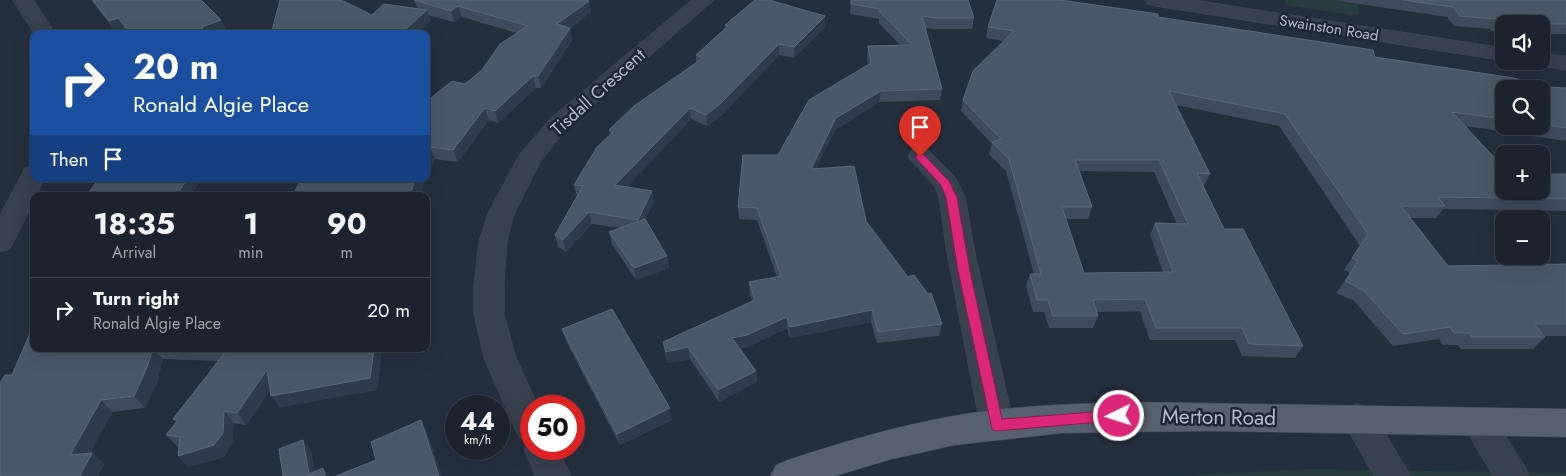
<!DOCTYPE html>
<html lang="en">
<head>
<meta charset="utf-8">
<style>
  :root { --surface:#1b232e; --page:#242b36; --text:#f1f3f6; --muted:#a0a4aa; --line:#39404a }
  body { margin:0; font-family:Jost,sans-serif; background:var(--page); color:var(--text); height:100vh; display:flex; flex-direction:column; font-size:19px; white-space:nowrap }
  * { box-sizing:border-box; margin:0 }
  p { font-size:16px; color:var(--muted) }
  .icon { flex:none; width:28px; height:28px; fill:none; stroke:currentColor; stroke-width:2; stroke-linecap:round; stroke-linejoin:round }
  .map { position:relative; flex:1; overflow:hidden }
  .panel { position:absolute; left:30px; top:192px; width:400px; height:160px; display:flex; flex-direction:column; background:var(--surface); border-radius:10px; box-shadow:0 5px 20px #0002,0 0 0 1px var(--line) }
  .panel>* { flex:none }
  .banner { position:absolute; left:30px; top:30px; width:400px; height:152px; border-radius:10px; box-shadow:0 5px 20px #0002,0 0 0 1px var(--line); background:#1a4fa0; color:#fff; overflow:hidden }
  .controls { position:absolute; left:1495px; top:15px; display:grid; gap:10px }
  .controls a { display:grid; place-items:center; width:55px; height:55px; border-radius:10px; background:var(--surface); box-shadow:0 5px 20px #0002,0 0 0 1px var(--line); font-size:25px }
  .speed { position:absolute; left:445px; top:395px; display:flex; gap:10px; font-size:25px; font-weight:700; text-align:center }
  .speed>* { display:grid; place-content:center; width:65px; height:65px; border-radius:50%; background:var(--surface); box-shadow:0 5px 20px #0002,0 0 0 1px var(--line); line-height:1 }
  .speed small { font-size:12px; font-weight:400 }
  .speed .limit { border:8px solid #d22; background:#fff; color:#111 }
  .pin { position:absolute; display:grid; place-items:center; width:42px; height:42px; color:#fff; margin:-51px -21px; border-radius:50% 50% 50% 0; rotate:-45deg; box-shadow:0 0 5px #0007 }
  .pin .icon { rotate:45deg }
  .me { position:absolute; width:55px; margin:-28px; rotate:266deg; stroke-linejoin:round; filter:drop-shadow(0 0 4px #0008) }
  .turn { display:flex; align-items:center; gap:18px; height:105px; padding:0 20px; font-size:22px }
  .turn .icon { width:65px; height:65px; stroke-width:2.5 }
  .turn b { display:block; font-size:35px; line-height:42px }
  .then { display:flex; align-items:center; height:48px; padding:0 20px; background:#0003; gap:10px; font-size:19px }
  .eta { display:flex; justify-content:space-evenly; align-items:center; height:85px; text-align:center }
  .eta b { font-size:30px; font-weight:700; line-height:35px }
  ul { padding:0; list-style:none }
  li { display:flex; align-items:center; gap:15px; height:65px; padding:0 20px; border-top:1px solid var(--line) }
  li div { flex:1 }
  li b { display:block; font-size:19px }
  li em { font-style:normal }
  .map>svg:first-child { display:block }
  .green { fill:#263c3f }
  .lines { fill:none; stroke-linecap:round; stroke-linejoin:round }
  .minor-casing { stroke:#414a57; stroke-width:1 }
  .major-casing { stroke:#414a57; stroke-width:1 }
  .minor { fill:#38414e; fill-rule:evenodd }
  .major { fill:#56606e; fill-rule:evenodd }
  .wall { fill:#3f4b5c; fill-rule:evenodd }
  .shaded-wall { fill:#2f3b4b }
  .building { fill:#4b5868; stroke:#5c6777; fill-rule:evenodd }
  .route { fill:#db2777; stroke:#8e194d }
  .labels { text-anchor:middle; stroke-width:5; stroke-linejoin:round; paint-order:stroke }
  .far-street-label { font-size:15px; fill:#b4bcc9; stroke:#1d2633 }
  .street-label { font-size:18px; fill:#b4bcc9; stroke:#1d2633 }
  .near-street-label { font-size:21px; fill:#b4bcc9; stroke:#1d2633 }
</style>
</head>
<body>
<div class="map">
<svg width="1566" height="476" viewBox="0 0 1566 476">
  <rect width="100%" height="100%" fill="#242f3e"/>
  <!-- green -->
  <path class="green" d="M1285,0H1359L1358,16L1286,5Z
    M1310,469L1566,473V476H1174Z"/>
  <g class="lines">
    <!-- minor casing -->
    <g class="minor-casing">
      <path id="minor" d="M13,0H33L56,34H35Z
        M692,0H714L566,129L539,164L514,214L507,241L504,285V314L516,358L538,406H531V449H558L571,476H535L524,449L528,440L519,437L514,427L484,358L474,314V285L479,241L488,214L519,155L550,119Z
        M1145,0H1193L1504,48L1505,61L1155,6L1148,4Z
        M1541,54L1566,56V70L1533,65L1531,61H1541Z
        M920,149L929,151L955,177L965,197L975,253L1014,425L1009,435L997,439L985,435L980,425L947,253L939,197L935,187L908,157L911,151Z
        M34,166V179H44L36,196H34V201L10,249L0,252V215L25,168Z
        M1358,404L1370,408L1411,476H1374L1341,418L1346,408Z
        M1478,408L1490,412L1524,465L1530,476H1493L1461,422L1466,412Z"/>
    </g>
    <!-- major casing -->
    <g class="major-casing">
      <path id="major" d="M1135,402L1566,409V437L1207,431L1063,433L955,445L892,459L835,476H770L776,465L788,460C842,442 897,426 953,416C1013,405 1074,404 1135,402Z"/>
    </g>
    <!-- minor -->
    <use href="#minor" class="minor"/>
    <!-- major -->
    <use href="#major" class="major"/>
  </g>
  <!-- wall -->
  <path class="wall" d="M91,0H201L221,20L227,31L220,34H129L125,29L116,32Z
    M414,0L589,1L591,12L570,28L572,40L541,88H536L498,123L489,120L458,162L435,159L426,179V102L465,84L482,70L517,33L462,17L454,22L428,15L431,21L372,15L417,8Z
    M851,0L974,18L972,29H933L925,28L942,89L940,100L879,102L835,130L816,168L866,221L942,324L939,336L877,343L871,322L790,338L787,328L748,347L740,348L756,371L757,382L719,402L690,359L668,363L665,354L663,342L752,301L750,294L749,282L777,277L757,220L739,219L738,207L778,155L868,65L867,57L868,46L900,45L879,23V19L850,14Z
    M1339,0H1566V34H1541V24H1504V32L1491,31L1490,29L1454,26L1447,17L1339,1Z
    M825,16V27L794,58L779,55L722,115L707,126L691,119L627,187L652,191L654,202L645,220L667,256L669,268L636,280L612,244L609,232L620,228L592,224L566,252L558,247L555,235L577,196L574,185L610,135L609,130L696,62V55L725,28V25Z
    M1158,17L1531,86L1566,88V141L1466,126L1504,191L1566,174V211L1443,209L1436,218H1410L1448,266L1566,264V336H1544L1545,337L1533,349H1461L1458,345H1443L1439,339L1393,346L1354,301L1336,293L1350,273L1344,270L1360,246L1279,126L1176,105L1210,174L1204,185H1203L1224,229L1303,346L1295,358L1242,356L1235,340H1150L1140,311L1097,312L1098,316L1093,328H1049L1044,312H1033L1026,286L1030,274H1034L1006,171L989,154L992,144L961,111L963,100L1004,41L986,38L988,27ZM1504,89H1541V126H1504ZM1080,171L1154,172L1177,224L1155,223L1150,235L1163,272L1084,273L1066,219H1088L1092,207Z
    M562,329L672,420L620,445L566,341Z
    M34,349H382L377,390L280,407L270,390L246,425L234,423L232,444L224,457L188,467L179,447L177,446L166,435L176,422L173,419L218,361L163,359L157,382L145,408L112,412L90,453H92L104,464L98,476L12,375Z"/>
  <!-- shaded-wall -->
  <path class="shaded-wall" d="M589,1L591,12L560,35L557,24Z
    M458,6L462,17L454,22L451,11Z
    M427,10L431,21L417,34H400Z
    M825,16V27L794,58V47Z
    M118,18L125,29L116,32L109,21Z
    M221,20L227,31L220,34H203L202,27Z
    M570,28L572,40L541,88L538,76Z
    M779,44V55L722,115L707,126L706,115Z
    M533,76L536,88L498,123L495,111Z
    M881,91L879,102L835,130L811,180V169L836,118Z
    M485,108L489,120L458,162L453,150Z
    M690,108L691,119L618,197L615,185Z
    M430,147L435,159L426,179V156Z
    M187,179H198L200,182L191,196H176Z
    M416,179H426L419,196H409Z
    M652,191L654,202L640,231L638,220Z
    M589,212L592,224L566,252L563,240Z
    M667,256L669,268L636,280L634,268Z
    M872,310L871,322L790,338V327Z
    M787,317V328L748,347L733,350L732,338Z
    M688,347L690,359L668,363L666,352Z
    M153,349H154L163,359L157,382L145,408L134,396Z
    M374,349H382L377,390L280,407L271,396Z
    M267,370L276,382L246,425L237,413Z
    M756,371L757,382L719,402L718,390Z
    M101,400L112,412L83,467L70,455Z
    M670,408L672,420L620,445L617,434Z
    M224,411L234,423L232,444L224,457L188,467L178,456Z
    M421,420L427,432L442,476H439Z
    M303,440L311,451L316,476L309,474Z
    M92,453L104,464L98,476H80Z
    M323,468L329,476H325Z"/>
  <!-- building -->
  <path class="building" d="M93,0H201L221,20L202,27L203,34H132L118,18L109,21Z
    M280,0H341L372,15L384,4L427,10L400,34H271Z
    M414,0H586L589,1L557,24L570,28L538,76H533L495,111L485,108L453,150L430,147L426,156V102L452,81L465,84L482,70L500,44L528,26L458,6L451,11Z
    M755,0H769L825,16L794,47L779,44L721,103L706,115L690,108L615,185L652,191L638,220L589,212L563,240L555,235L583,186L574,185L597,147L613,132L609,130L634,106L703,58L696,55L728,26L725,25Z
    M851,0H968L974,18H935L922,16L942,89L881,91L836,118L811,169L854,166L866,221L908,277L914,275L928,294L931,293L942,324L878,332L872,310L790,327L787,317L747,335L732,338L756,371L718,390L688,347L666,352L663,342L755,300L749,282L781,276L757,208L738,207L743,155H778L809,100L871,63L868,46L912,45L880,12V9L851,4Z
    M997,0H1060L1158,14V17L1373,50L1375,57L1514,78L1528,82L1531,86L1566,88V128L1541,124V89H1504V119L1452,112L1504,168V191H1541V174H1566V199L1438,197L1445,206H1401L1448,266L1566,264V324H1534L1545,337H1472L1469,333H1454L1450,327L1403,334L1363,290L1345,281L1358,261L1352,258L1368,234L1285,114L1169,91L1210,174L1197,173L1224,229H1243L1303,346L1249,344L1242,328H1156L1145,299L1093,300L1098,316H1053L1048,300H1037L1030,274H1041L1009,159L992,142L1001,139L963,100L973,71L1014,31L988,27ZM1075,160H1159L1188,224L1155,223L1173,272L1084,273L1062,207H1092Z
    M1403,0H1566V24H1527L1498,21L1496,19L1460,16L1453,7Z
    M99,179H187L176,196H86Z
    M302,179H416L409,196H292Z
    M645,219L667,256L634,268L609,232Z
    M612,309L670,408L617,434L562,329Z
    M34,324V349H153L146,370L134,396L101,400L70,455L92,453L80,476H0V383L5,375H12Z
    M197,349H374L370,378L271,396L267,370L237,413L224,411L223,433L214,445L178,456L180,437L166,435L178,420L173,419L227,350Z
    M421,420L439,476H336L376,460L371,442Z
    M303,440L309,474L323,468L325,476H283L279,449Z"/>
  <!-- route -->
  <path class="route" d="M920,153L923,154L949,181L957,197L970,271L1002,419L1119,410L1124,411L1126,416L1124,420L996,431L992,429L958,271L946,197L941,185L915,157Z"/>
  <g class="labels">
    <!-- far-street labels -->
    <g class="far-street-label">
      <text transform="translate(1329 28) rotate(9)" y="5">Swainston Road</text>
    </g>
    <!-- street labels -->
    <g class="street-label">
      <text transform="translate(598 92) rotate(-42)" y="6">Tisdall Crescent</text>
    </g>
    <!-- near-street labels -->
    <g class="near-street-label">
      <text transform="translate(1219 417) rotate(1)" y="7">Merton Road</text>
    </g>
  </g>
</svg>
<div class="controls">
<a><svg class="icon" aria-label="sound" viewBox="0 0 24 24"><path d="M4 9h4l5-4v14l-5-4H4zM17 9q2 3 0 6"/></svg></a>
<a><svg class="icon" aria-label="search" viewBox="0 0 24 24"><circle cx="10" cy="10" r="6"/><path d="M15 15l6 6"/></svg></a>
<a>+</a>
<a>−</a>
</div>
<div class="speed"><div>44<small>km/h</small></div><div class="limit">50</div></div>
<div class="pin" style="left:920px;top:157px;background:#d93025"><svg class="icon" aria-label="arrive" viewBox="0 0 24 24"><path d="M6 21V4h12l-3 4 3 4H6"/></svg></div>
<svg class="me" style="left:1119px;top:416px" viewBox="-20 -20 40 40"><circle r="17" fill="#db2777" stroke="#fff" stroke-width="3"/><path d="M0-11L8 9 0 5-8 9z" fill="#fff"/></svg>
<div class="banner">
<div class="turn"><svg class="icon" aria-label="right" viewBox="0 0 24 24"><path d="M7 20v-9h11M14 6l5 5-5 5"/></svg><div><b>20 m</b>Ronald Algie Place</div></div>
<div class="then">Then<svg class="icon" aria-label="arrive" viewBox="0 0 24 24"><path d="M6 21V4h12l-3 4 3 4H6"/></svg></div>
</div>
<section class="panel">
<div class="eta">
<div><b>18:35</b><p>Arrival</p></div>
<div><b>1</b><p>min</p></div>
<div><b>90</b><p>m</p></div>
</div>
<ul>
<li><svg class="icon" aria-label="right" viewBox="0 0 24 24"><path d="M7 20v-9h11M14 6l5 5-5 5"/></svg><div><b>Turn right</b><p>Ronald Algie Place</p></div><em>20 m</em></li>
</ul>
</section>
</div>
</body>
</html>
